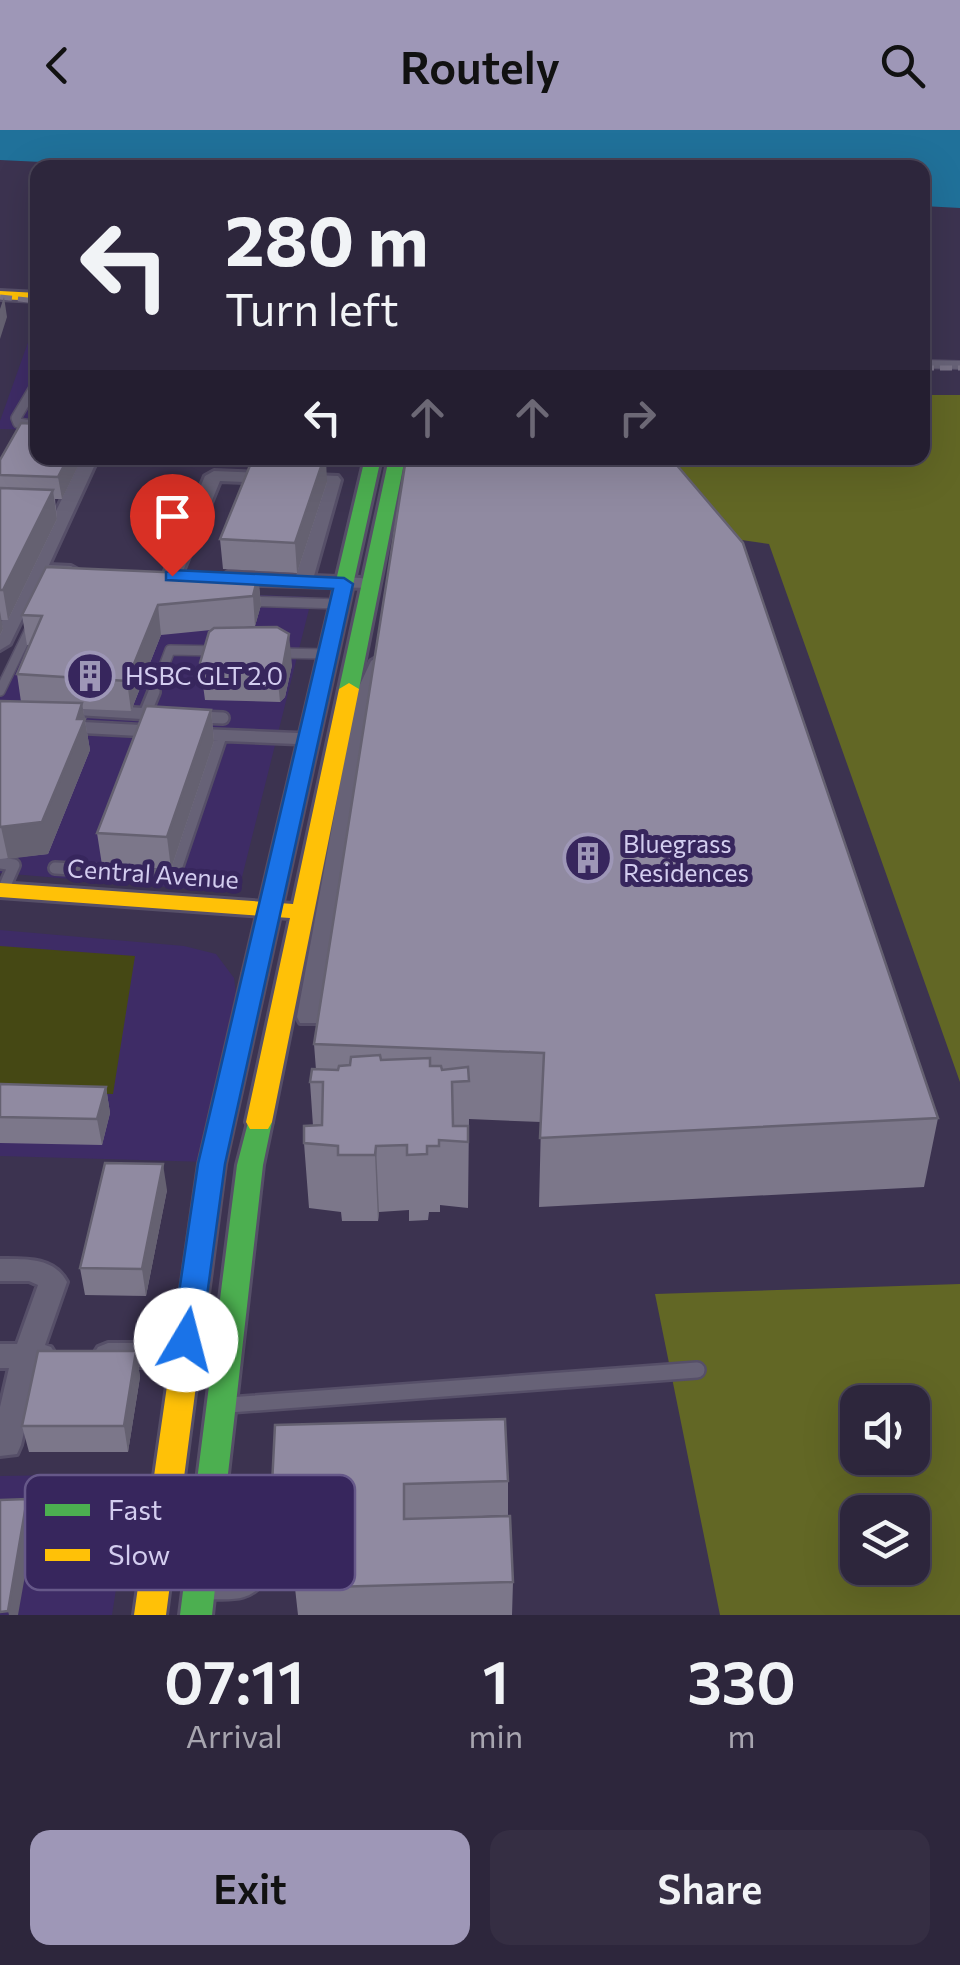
<!DOCTYPE html>
<html lang="en">
<head>
<meta charset="utf-8">
<style>
  :root { --surface:#2d263c; --page:#352e43; --text:#f1f3f6; --muted:#a7a5af; --line:#484356; --accent:#9e97b7 }
  body { margin:0; font-family:Commissioner,sans-serif; background:var(--page); color:var(--text); height:100vh; display:flex; flex-direction:column; font-size:38px; white-space:nowrap }
  * { box-sizing:border-box; margin:0 }
  p { font-size:32px; color:var(--muted) }
  .icon { flex:none; width:55px; height:55px; fill:none; stroke:currentColor; stroke-width:2; stroke-linecap:round; stroke-linejoin:round }
  .map { position:relative; height:1485px; overflow:hidden }
  .sheet { display:flex; flex-direction:column; background:var(--surface); flex:1 }
  .sheet>* { flex:none }
  .banner { position:absolute; left:30px; top:30px; width:900px; height:305px; border-radius:20px; box-shadow:0 10px 40px #0002,0 0 0 2px var(--line); background:#2d263c; color:var(--text); overflow:hidden }
  .tools { position:absolute; left:840px; top:1255px; display:grid; gap:20px }
  .tools a { display:grid; place-items:center; width:90px; height:90px; border-radius:20px; background:var(--surface); box-shadow:0 10px 40px #0002,0 0 0 2px var(--line); font-size:50px }
  .pin { position:absolute; display:grid; place-items:center; width:85px; height:85px; color:#fff; margin:-102px -42px; border-radius:50% 50% 50% 0; rotate:-45deg; box-shadow:0 0 10px #0007 }
  .pin .icon { rotate:45deg }
  .me { position:absolute; width:110px; margin:-55px; rotate:8deg; stroke-linejoin:round; filter:drop-shadow(0 0 8px #0008) }
  .turn { display:flex; align-items:center; gap:35px; height:210px; padding:0 30px; font-size:45px }
  .turn .icon { width:130px; height:130px; stroke-width:2.5 }
  .turn b { display:block; font-size:70px; line-height:85px }
  .lanes { display:flex; align-items:center; height:95px; padding:0 30px; background:#0003; justify-content:center; gap:50px; direction:ltr }
  .lanes .off { opacity:.35 }
  .eta { display:flex; justify-content:space-evenly; align-items:center; height:170px; text-align:center }
  .eta b { font-size:60px; font-weight:600; line-height:70px }
  .button { display:flex; gap:20px; margin-top:auto; padding:20px 30px }
  .button a { flex:1; height:115px; border-radius:20px; background:var(--accent); color:#111; font-size:40px; font-weight:600; line-height:115px; text-align:center }
  .button a+a { background:var(--page); color:var(--text) }
  header { display:flex; justify-content:space-between; align-items:center; height:130px; padding:0 30px; background:var(--accent); color:#111; font-size:45px; font-weight:600 }
  .map>svg:first-child { display:block }
  .built { fill:#3e2c66 }
  .green { fill:#454814 }
  .forest { fill:#626725; fill-rule:evenodd }
  .water { fill:#20719a }
  .lines { fill:none; stroke-linecap:round; stroke-linejoin:round }
  .lane-far3-casing { stroke:#564f68; stroke-width:10 }
  .lane-far2-casing { stroke:#564f68; stroke-width:12 }
  .lane-far1-casing { stroke:#564f68; stroke-width:16 }
  .lane-casing { stroke:#564f68; stroke-width:20 }
  .street-casing { stroke:#564f68; stroke-width:6 }
  .fast-casing { stroke:#564f68; stroke-width:6 }
  .slow-casing { stroke:#564f68; stroke-width:6 }
  .lane-far3 { stroke:#676277; stroke-width:8 }
  .lane-far2 { stroke:#676277; stroke-width:9 }
  .lane-far1 { stroke:#676277; stroke-width:11 }
  .lane { stroke:#676277; stroke-width:15 }
  .street { fill:#676277; fill-rule:evenodd }
  .fast { fill:#4caf50; fill-rule:evenodd }
  .slow { fill:#ffc107; fill-rule:evenodd }
  .rail { stroke:#787286; stroke-width:5; stroke-dasharray:12 6; stroke-linecap:butt }
  .wall { fill:#7c778a }
  .shaded-wall { fill:#656171 }
  .building { fill:#908aa1; stroke:#656171; stroke-width:2.5 }
  .route { fill:#1a73e8; stroke:#114b97; stroke-width:2.5 }
  .labels { text-anchor:middle; stroke-width:10; stroke-linejoin:round; paint-order:stroke }
  .poi-label { font-size:25px; fill:#d3cdef; stroke:#37265d; text-anchor:start }
  .street-label { font-size:25px; fill:#d3cdef; stroke:#37265d }
  .key { fill:#37265d; stroke:#665889; stroke-width:2.5 }
  .key-label { font-size:28px; fill:#d3cdef }
</style>
</head>
<body>
<header><svg class="icon" aria-label="back" viewBox="0 0 24 24"><path d="M15 5l-7 7 7 7"/></svg>Routely<svg class="icon" aria-label="search" viewBox="0 0 24 24"><circle cx="10" cy="10" r="6"/><path d="M15 15l6 6"/></svg></header>
<div class="map">
<svg width="960" height="1485" viewBox="0 0 960 1485">
  <rect width="100%" height="100%" fill="#3c3350"/>
  <!-- built -->
  <path class="built" d="M37,187V300L0,299V291Z
    M55,457L312,467L238,763L0,743V554Z
    M0,800L184,816L216,824L234,848L236,864L209,1032L0,1026Z
    M134,1344L112,1485H0V1346Z"/>
  <!-- green -->
  <path class="green" d="M0,816L135,826L113,964L0,961Z"/>
  <!-- forest -->
  <path class="forest" d="M923,265H960V952L769,414L502,375L496,328H922Z
    M960,1154V1485H720L655,1164ZM858,1272H912V1328H858ZM858,1382H912V1438H858Z"/>
  <!-- water -->
  <path class="water" d="M0,0H960V78L923,76L922,38H167L0,30Z"/>
  <g class="lines">
    <!-- lane-far3 casing -->
    <g class="lane-far3-casing">
      <path id="lane-far3" d="M922,234L960,235"/>
    </g>
    <!-- lane-far2 casing -->
    <g class="lane-far2-casing">
      <path id="lane-far2" d="M38,251L16,288L18,293L38,296
        M249,471L339,474
        M277,523L328,524
        M0,561L31,497
        M153,565L170,520L219,521"/>
    </g>
    <!-- lane-far1 casing -->
    <g class="lane-far1-casing">
      <path id="lane-far1" d="M69,579L150,584
        M145,584L154,562
        M199,587L223,588
        M73,597L150,601
        M213,605L309,609
        M0,733L14,735L3,760
        M55,738L174,745L221,606"/>
    </g>
    <!-- lane casing -->
    <g class="lane-casing">
      <path id="lane" d="M229,1275L697,1240
        M208,1462C218,1461 231,1463 241,1460C276,1450 268,1390 270,1363"/>
    </g>
    <!-- street casing -->
    <g class="street-casing">
      <path id="street" d="M82,328H98L49,435L71,436L80,441L71,446H43L10,514L0,520V495Z
        M214,341L338,346L341,350L314,446L361,448L368,450V458L228,454L219,448L228,442L296,446L322,355L220,351L181,446L172,452L165,450L163,446L205,346Z
        M381,525L391,531L377,561L321,887L318,893H300L297,887L357,561L371,531Z
        M0,1129C25,1129 54,1127 67,1152L45,1215L51,1217L56,1225L51,1233L39,1237L21,1315L17,1324L0,1326V1277L9,1238H0V1214H17L38,1155L29,1151H0Z
        M108,1213H191L201,1217L206,1225L201,1233L191,1237H108L98,1233L93,1225L98,1217Z"/>
    </g>
    <!-- fast casing -->
    <g class="fast-casing">
      <path id="fast" d="M365,328H381L267,844L255,852L243,844Z
        M389,328H405L359,559L349,565L339,559Z
        M259,983L268,985L272,992L263,1035L212,1485H180L237,1035L250,985Z"/>
    </g>
    <!-- slow casing -->
    <g class="slow-casing">
      <path id="slow" d="M0,161L38,163V171L0,169Z
        M349,553L359,559L272,992L268,999H250L246,992L290,788L0,767V753L293,774L339,559Z
        M255,836L267,844L225,1034L166,1485H134L199,1034L243,844Z"/>
    </g>
    <!-- lane-far3 -->
    <use href="#lane-far3" class="lane-far3"/>
    <!-- lane-far2 -->
    <use href="#lane-far2" class="lane-far2"/>
    <!-- lane-far1 -->
    <use href="#lane-far1" class="lane-far1"/>
    <!-- lane -->
    <use href="#lane" class="lane"/>
    <!-- street -->
    <use href="#street" class="street"/>
    <!-- fast -->
    <use href="#fast" class="fast"/>
    <!-- slow -->
    <use href="#slow" class="slow"/>
    <!-- rail -->
    <path class="rail" d="M0,167L38,171
      M922,238H960"/>
  </g>
  <!-- wall -->
  <path class="wall" d="M82,328L62,369H55L57,389L8,490H1L3,499L0,505V330Z
    M406,328L938,988L924,1057L539,1077L541,992L469,989L468,1078L440,1075V1082H429L428,1090L409,1091V1080L379,1082L378,1091H342L341,1082L309,1078L304,1013L313,996L310,952L316,940L314,914Z
    M327,352L297,443L223,439L220,409Z
    M258,446L261,475L255,496L236,498L292,535L285,567L280,572L205,570L200,533L211,500L161,505L131,581L83,579L90,620L48,724L0,729V571L21,572L17,544L29,515H27L22,485Z
    M211,580L214,611L171,739L102,735L97,703Z
    M0,954L106,957L110,983L102,1015L0,1013Z
    M167,1060L146,1166L85,1165L80,1138Z
    M136,1221L140,1247L128,1322H29L22,1296Z
    M508,1351V1385L405,1389L513,1452L512,1485H298L295,1458L326,1409L327,1387L276,1388L272,1355Z"/>
  <!-- shaded-wall -->
  <path class="shaded-wall" d="M4,167L7,187L0,209V179Z
    M68,328H82L62,369L58,347Z
    M324,328H326L327,352L297,443L295,413Z
    M53,360L57,389L8,490L3,460Z
    M258,446L261,475L255,496L253,466Z
    M158,475L161,505L131,581L127,551Z
    M0,481L3,499L0,505Z
    M289,504L292,535L285,567L280,572L277,541Z
    M82,573L90,620L48,724L8,729L1,697L77,589Z
    M211,580L214,611L171,739L167,707Z
    M106,957L110,983L102,1015L97,989Z
    M376,1016L379,1082L378,1091L375,1025Z
    M163,1034L167,1060L146,1166L142,1139Z
    M136,1221L140,1247L128,1322L124,1296Z
    M27,1369L34,1395L18,1485H9L8,1481Z"/>
  <!-- building -->
  <path class="building" d="M21,293L38,294V328H68L58,347L0,345V330Z
    M253,328H324L295,413L220,409Z
    M406,328H475L477,330L675,333L743,413L938,988L540,1008L544,923L314,914Z
    M0,358L53,360L3,460H0Z
    M46,437L258,446L253,466L158,475L127,551L17,544L42,486L22,485Z
    M277,497L289,504L283,536L277,541L202,539L200,533L209,502L214,498Z
    M0,571L82,573L77,589H85L42,692L0,697Z
    M146,576L211,580L167,707L97,703Z
    M380,925L381,930L430,928V936H441L442,940L468,937L469,951L452,952L453,996H468V1012L439,1010V1016H427V1024L407,1025V1015L376,1016L375,1025H338V1016L304,1013V996L322,995L323,952H310L312,939L338,940L339,936L350,935L351,927Z
    M0,954L106,957L97,989L0,987Z
    M105,1033L163,1034L142,1139L80,1138Z
    M38,1221H136L124,1296H22Z
    M505,1289L508,1351L404,1354V1389L510,1386L513,1452L295,1458L297,1410L326,1409L328,1354L272,1355L275,1295Z
    M27,1369L8,1481L0,1482V1370Z"/>
  <!-- route -->
  <path class="route" d="M172,440L344,448L353,454L225,1034L201,1210L197,1218L186,1222L176,1218L172,1210L198,1034L333,459L166,450V442Z"/>
  <!-- icons -->
  <defs>
    <g id="building-ring" transform="scale(2.5)"><circle r="9.5" fill="#37265d" stroke="#9e97b7" stroke-width="1.5"/><path d="M-4-6H4V6H1V3H-1V6H-4ZM-2.5-4.3h1.7v1.8h-1.7ZM.8-4.3h1.7v1.8H.8ZM-2.5-1h1.7V.8h-1.7ZM.8-1h1.7V.8H.8Z" fill="#9e97b7"/></g>
  </defs>
  <g fill-rule="evenodd">
    <use href="#building-ring" x="90" y="546"/>
    <use href="#building-ring" x="588" y="728"/>
  </g>
  <g class="labels">
    <!-- poi labels -->
    <g class="poi-label">
      <text x="125" y="555">HSBC GLT 2.0</text>
      <text x="623" y="723">Bluegrass<tspan x="623" dy="29">Residences</tspan></text>
    </g>
    <!-- street labels -->
    <g class="street-label">
      <text transform="translate(153 744) rotate(4)" y="9">Central Avenue</text>
    </g>
  </g>
  <!-- legend -->
  <rect x="25" y="1345" width="330" height="115" rx="15" class="key"/>
  <rect x="45" y="1374" width="45" height="12" fill="#4caf50"/>
  <rect x="45" y="1419" width="45" height="12" fill="#ffc107"/>
  <g class="key-label">
    <text x="108" y="1390">Fast</text>
    <text x="108" y="1435">Slow</text>
  </g>
</svg>
<div class="tools">
<a><svg class="icon" aria-label="sound" viewBox="0 0 24 24"><path d="M4 9h4l5-4v14l-5-4H4zM17 9q2 3 0 6"/></svg></a>
<a><svg class="icon" aria-label="layers" viewBox="0 0 24 24"><path d="M12 4l9 5-9 5-9-5zM3 14l9 5 9-5"/></svg></a>
</div>
<div class="pin" style="left:172px;top:446px;background:#d93025"><svg class="icon" aria-label="arrive" viewBox="0 0 24 24"><path d="M6 21V4h12l-3 4 3 4H6"/></svg></div>
<svg class="me" style="left:186px;top:1210px" viewBox="-20 -20 40 40"><circle r="19" fill="#fff"/><path d="M0-13L10 11 0 6-10 11z" fill="#1a73e8"/></svg>
<div class="banner">
<div class="turn"><svg class="icon" aria-label="left" viewBox="0 0 24 24"><path d="M17 20v-9H6M10 6l-5 5 5 5"/></svg><div><b>280 m</b>Turn left</div></div>
<div class="lanes"><svg class="icon" aria-label="left" viewBox="0 0 24 24"><path d="M17 20v-9H6M10 6l-5 5 5 5"/></svg><svg class="icon off" aria-label="ahead" viewBox="0 0 24 24"><path d="M12 20V5M6 11l6-6 6 6"/></svg><svg class="icon off" aria-label="ahead" viewBox="0 0 24 24"><path d="M12 20V5M6 11l6-6 6 6"/></svg><svg class="icon off" aria-label="right" viewBox="0 0 24 24"><path d="M7 20v-9h11M14 6l5 5-5 5"/></svg></div>
</div>
</div>
<section class="sheet">
<div class="eta">
<div><b>07:11</b><p>Arrival</p></div>
<div><b>1</b><p>min</p></div>
<div><b>330</b><p>m</p></div>
</div>
<div class="button"><a>Exit</a><a>Share</a></div>
</section>
</body>
</html>
